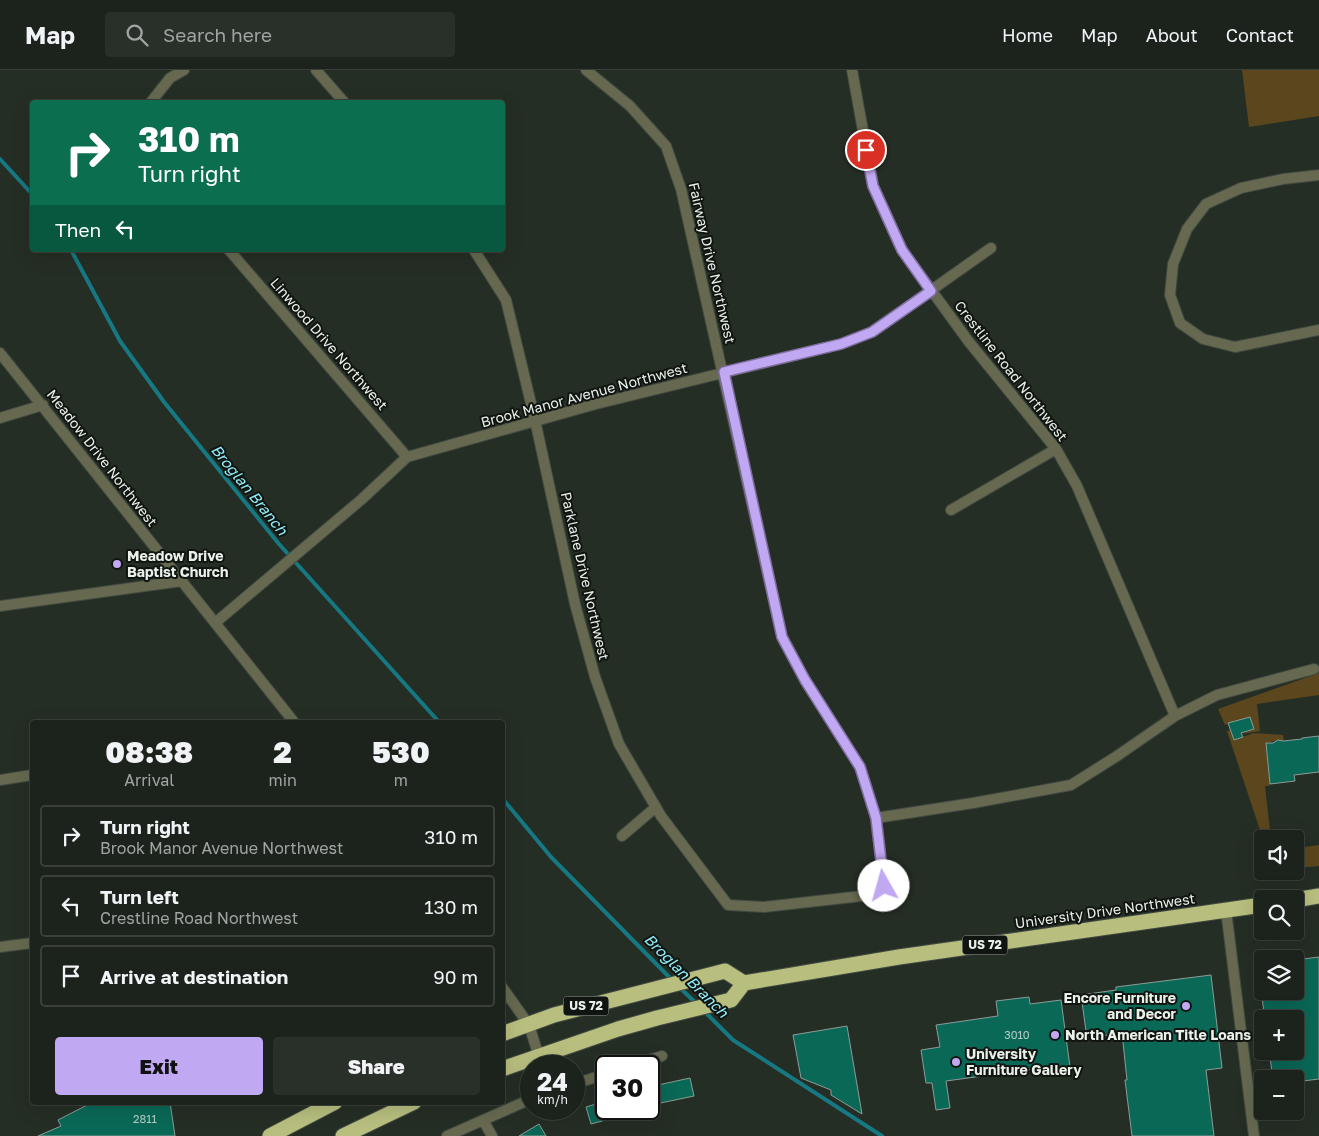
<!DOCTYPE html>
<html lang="en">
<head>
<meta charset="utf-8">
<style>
  :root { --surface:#1c221c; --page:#292f29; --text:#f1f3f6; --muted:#a0a4a3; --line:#3a3f3b; --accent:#c1a8f3 }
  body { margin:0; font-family:"Golos Text",sans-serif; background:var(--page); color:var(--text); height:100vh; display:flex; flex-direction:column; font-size:19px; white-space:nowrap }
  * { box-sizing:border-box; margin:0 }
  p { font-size:16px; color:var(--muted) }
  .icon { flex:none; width:28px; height:28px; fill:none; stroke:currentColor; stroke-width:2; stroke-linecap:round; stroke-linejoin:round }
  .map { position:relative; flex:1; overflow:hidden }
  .details { position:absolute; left:30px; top:650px; width:475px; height:385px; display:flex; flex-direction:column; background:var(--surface); border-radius:5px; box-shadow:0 5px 20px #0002,0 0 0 1px var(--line) }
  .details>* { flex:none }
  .banner { position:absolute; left:30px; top:30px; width:475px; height:152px; border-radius:5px; box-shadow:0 5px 20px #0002,0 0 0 1px var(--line); background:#0b6e4f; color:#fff; overflow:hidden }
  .buttons { position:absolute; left:1254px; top:760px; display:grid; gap:10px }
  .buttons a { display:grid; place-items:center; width:50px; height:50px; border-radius:5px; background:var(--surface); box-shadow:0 5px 20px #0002,0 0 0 1px var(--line); font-size:25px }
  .speed { position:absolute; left:520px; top:985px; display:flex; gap:10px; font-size:25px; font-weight:700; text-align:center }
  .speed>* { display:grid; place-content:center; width:65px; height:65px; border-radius:50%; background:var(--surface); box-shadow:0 5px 20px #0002,0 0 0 1px var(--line); line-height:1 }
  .speed small { font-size:12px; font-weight:400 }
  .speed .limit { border:2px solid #111; border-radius:8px; background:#fff; color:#111 }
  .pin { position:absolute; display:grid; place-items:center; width:42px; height:42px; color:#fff; margin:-21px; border:2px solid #fff; border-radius:50%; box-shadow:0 1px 5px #0007 }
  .me { position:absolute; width:55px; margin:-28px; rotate:353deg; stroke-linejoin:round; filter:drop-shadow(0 0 4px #0008) }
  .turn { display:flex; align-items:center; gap:18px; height:105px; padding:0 25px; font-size:22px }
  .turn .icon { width:65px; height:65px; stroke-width:2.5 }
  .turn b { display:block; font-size:35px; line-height:42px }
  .then { display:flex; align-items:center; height:48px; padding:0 25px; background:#0003; gap:10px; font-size:19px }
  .eta { display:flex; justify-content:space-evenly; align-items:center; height:85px; text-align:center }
  .eta b { font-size:30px; font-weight:800; line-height:35px }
  .button { display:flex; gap:10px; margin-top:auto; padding:10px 25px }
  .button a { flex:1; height:58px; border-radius:5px; background:var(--accent); color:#111; font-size:20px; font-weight:800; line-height:58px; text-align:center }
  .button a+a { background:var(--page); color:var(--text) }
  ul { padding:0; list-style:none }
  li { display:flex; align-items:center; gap:15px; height:62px; margin:0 10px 8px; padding:0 15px; border:2px solid var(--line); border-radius:5px }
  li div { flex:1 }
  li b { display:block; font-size:19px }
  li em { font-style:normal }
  header { display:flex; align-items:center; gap:30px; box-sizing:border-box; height:70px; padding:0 25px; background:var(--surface); border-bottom:1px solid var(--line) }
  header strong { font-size:24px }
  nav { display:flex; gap:28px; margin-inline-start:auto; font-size:18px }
  .search { width:350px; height:45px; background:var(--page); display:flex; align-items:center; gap:12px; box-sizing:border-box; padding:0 18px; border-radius:5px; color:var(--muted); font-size:19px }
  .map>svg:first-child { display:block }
  .green { fill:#5b461d }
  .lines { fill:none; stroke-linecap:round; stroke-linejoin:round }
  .stream { stroke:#167882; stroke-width:4 }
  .building { fill:#0a6857; stroke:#8b9d97 }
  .street-casing { stroke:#414941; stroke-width:12 }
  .highway-casing { stroke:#414941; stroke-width:17 }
  .street { stroke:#666950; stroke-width:10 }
  .highway { stroke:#b7be7e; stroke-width:15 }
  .route-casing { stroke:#7d6d9e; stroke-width:12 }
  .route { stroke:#c1a8f3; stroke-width:9 }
  .poi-dot { fill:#c1a8f3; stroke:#111511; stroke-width:2 }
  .labels { text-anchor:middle; stroke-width:4; stroke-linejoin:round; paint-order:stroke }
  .number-label { font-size:11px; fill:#b2cec5 }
  .shield { fill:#111511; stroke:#a9aea9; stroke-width:1 }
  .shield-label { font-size:12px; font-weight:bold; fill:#eaf0ea }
  .street-label { font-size:14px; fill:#eaf0ea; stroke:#111511 }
  .poi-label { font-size:14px; font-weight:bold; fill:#eaf0ea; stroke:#111511; text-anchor:start }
  .water-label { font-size:15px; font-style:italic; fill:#90effc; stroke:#111511 }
</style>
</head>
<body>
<header>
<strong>Map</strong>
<div class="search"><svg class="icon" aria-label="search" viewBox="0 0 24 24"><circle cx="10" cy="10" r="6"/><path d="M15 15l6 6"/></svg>Search here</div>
<nav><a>Home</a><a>Map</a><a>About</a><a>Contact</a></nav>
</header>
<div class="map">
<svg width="1319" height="1066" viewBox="0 0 1319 1066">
  <rect width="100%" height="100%" fill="#252e25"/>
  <!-- green -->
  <path class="green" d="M1242,0H1319V46L1249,57Z
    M1319,603V625L1257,634L1260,661L1242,664L1254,659L1250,647L1225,655L1218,639Z
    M1230,660L1234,670L1254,663L1283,665L1284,671L1278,670L1266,673L1270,716H1265L1271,769H1263L1227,661Z
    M1319,775V796L1298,798L1295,794V782L1298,778Z"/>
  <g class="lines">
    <!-- stream -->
    <path class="stream" d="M0,89L32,124
      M71,180L120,271L164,332L279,474L439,652
      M502,728L551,787L672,910
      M679,917L697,934
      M704,941L733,970L882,1066"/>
  </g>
  <!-- building -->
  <path class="building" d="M1250,647L1254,659L1241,663L1243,667L1234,670L1228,653Z
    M1319,666V702L1294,705L1295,711L1270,714L1266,673H1273L1278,670L1283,671L1302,669V668Z
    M1319,887V1009L1295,1012V1009H1273L1269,981H1295V949H1265L1261,921H1295V890Z
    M1211,905L1222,998L1206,1000L1214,1066H1132L1125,1010H1127L1122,963L1087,968L1081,925L1116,920V917Z
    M1029,927L1030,934L1061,930L1070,997L1048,1000V997L946,1011L950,1038L936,1040L932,1013H926L921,980L940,977L936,955L998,946L996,931Z
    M847,956L862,1044L831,1025V1020L801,1008L793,965Z
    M690,1008L694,1026L651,1035L649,1017Z
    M606,1031V1039H634L635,1042L591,1054L586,1037Z
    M93,1032H170L175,1066H38L61,1056L58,1050Z
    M539,1054L546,1066H519Z"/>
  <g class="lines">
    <!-- street casing -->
    <g class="street-casing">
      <path id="street" d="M316,0L344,32
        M852,0L873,116L902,180L969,272L1056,379L1077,416L1175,646
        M151,32L170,8L184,0
        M1319,105L1283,109L1241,118L1206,134L1187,159L1173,194L1170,225L1180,253L1203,269L1235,277L1319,260
        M229,180L407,387
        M474,180L506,230L535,350L575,534L595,607L619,674L661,746L728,835L764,837L871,825L884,816L876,748L860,697L805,610L782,567L681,119L666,76L630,36L586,0
        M0,283L294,652
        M0,348L43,335
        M951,440L1056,379
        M0,536L182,511
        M215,553L362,429L407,387L596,334L841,274L872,262L991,178
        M0,710L32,705
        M876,748L973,733L1071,715L1117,686L1175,646L1217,625L1314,599
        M622,766L656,737
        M1226,840L1254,1066
        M0,877L32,873
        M502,917L529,955L539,987
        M629,996L662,986
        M574,1014L606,1004
        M483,1050L492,1066
        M447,1066L531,1029"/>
    </g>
    <!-- highway casing -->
    <g class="highway-casing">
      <path id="highway" d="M1295,830L1319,826
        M502,964L554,945L725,901L744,913L899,887L1262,835
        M502,999L618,959L657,948L731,930L744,913
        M270,1066L335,1032
        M343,1066L414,1032"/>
    </g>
    <!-- street -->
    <use href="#street" class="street"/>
    <!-- highway -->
    <use href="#highway" class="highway"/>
  </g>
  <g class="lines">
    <!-- route casing -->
    <g class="route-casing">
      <path id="route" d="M866,80L873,116L902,180L931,221L872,262L841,274L724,302L782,567L805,610L860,697L876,748L884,816"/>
    </g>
    <!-- route -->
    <use href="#route" class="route"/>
  </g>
  <!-- markers -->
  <g class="poi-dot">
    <circle cx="117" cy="494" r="5"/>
    <circle cx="1186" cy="936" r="5"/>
    <circle cx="1055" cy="965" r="5"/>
    <circle cx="956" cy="992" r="5"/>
  </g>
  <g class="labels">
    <!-- number labels -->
    <g class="number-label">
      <text x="1017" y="969">3010</text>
      <text x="145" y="1053">2811</text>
    </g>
    <!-- shield labels -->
    <g class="shield">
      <rect x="962.5" y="865.5" width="45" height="19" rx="4"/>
      <rect x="563.5" y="926.5" width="45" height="19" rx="4"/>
    </g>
    <g class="shield-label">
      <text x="985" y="879">US 72</text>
      <text x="586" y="940">US 72</text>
    </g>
    <!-- street labels -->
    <g class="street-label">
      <text transform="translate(712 193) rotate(77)" y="5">Fairway Drive Northwest</text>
      <text transform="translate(329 274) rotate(49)" y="5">Linwood Drive Northwest</text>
      <text transform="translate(1011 301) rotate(52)" y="5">Crestline Road Northwest</text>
      <text transform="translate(584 325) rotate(-15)" y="5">Brook Manor Avenue Northwest</text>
      <text transform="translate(102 388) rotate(52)" y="5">Meadow Drive Northwest</text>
      <text transform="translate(585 506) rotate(77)" y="5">Parklane Drive Northwest</text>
      <text transform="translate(1105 841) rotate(-8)" y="5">University Drive Northwest</text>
    </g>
    <!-- poi labels -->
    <g class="poi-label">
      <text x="127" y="491">Meadow Drive<tspan x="127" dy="16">Baptist Church</tspan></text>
      <text x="1176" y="933" text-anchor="end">Encore Furniture<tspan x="1176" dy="16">and Decor</tspan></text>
      <text x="1065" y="970">North American Title Loans</text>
      <text x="966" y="989">University<tspan x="966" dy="16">Furniture Gallery</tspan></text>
    </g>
    <!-- water labels -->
    <g class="water-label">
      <text transform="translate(249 420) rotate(51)" y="5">Broglan Branch</text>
      <text transform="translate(686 906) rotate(45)" y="5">Broglan Branch</text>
    </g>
  </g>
</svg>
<div class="buttons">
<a><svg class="icon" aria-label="sound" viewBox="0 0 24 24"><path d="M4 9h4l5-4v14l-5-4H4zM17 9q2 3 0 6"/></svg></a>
<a><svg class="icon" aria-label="search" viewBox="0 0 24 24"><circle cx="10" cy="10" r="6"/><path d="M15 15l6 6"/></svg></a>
<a><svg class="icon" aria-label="layers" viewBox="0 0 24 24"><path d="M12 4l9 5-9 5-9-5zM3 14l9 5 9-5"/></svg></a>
<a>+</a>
<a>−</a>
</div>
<div class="speed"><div>24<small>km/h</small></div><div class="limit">30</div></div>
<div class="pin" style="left:866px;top:80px;background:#d93025"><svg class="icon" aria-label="arrive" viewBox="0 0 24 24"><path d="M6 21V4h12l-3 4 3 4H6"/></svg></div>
<svg class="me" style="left:884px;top:816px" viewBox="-20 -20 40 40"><circle r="19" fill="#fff"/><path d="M0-13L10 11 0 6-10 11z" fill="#c1a8f3"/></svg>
<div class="banner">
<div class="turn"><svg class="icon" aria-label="right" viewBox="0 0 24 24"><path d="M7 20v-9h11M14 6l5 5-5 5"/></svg><div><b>310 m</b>Turn right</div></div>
<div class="then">Then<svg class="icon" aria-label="left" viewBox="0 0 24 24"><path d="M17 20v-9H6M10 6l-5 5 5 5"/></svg></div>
</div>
<section class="details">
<div class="eta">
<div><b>08:38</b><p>Arrival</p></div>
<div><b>2</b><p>min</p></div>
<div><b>530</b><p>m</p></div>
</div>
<ul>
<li><svg class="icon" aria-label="right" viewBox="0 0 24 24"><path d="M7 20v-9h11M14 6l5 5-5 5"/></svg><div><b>Turn right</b><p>Brook Manor Avenue Northwest</p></div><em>310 m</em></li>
<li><svg class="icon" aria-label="left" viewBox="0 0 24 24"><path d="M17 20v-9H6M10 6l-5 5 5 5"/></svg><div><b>Turn left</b><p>Crestline Road Northwest</p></div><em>130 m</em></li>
<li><svg class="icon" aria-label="arrive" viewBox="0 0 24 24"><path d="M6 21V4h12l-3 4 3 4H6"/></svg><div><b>Arrive at destination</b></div><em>90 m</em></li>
</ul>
<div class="button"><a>Exit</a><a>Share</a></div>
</section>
</div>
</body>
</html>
